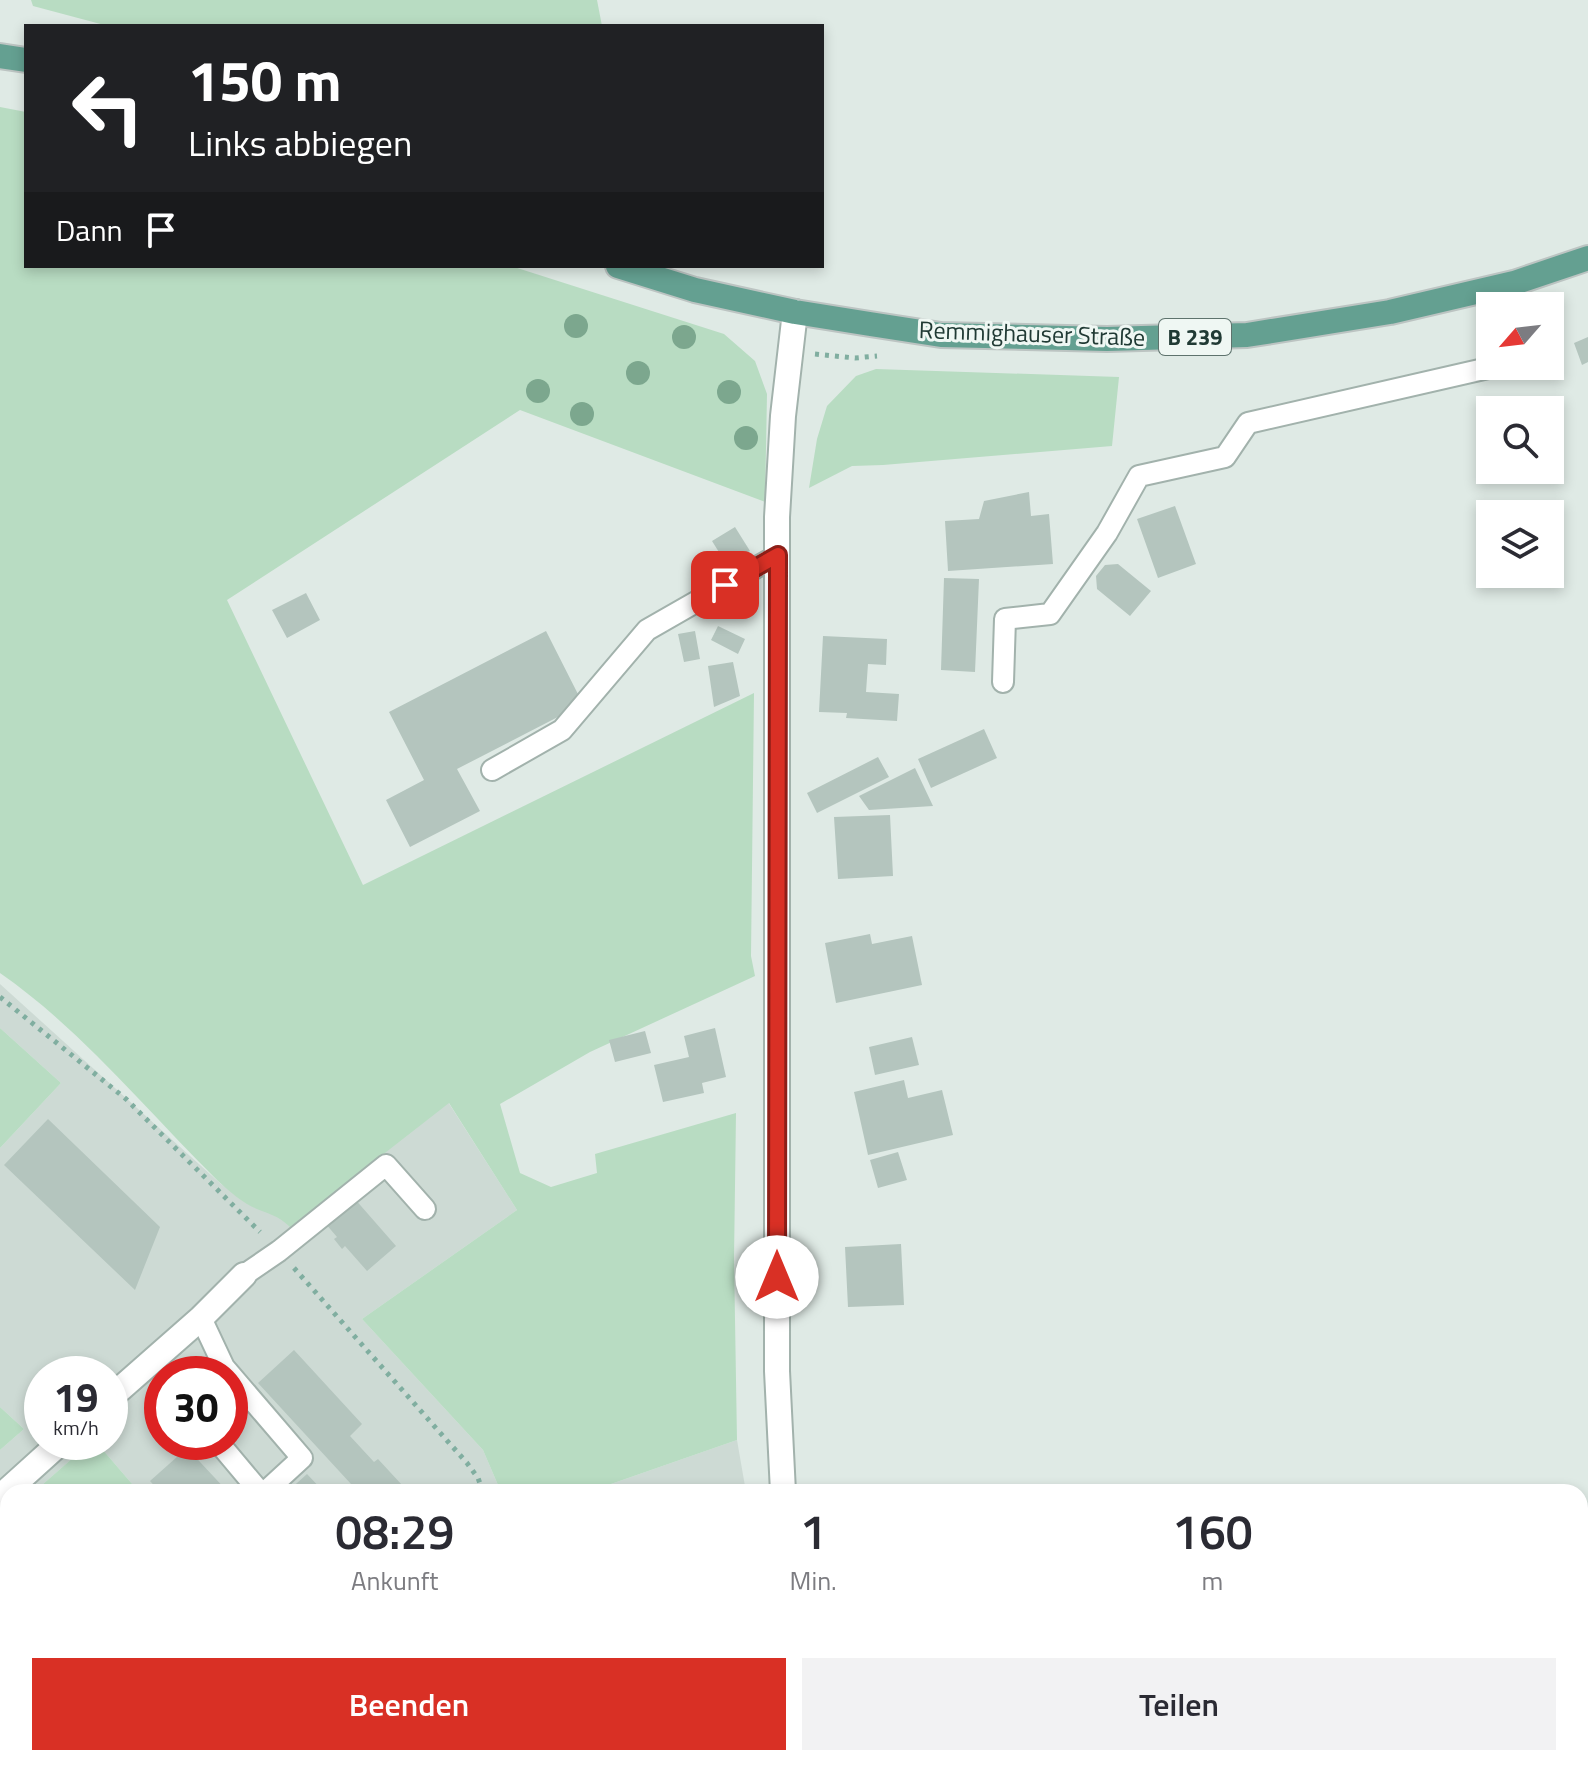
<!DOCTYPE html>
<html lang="de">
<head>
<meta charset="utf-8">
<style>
  :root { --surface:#fff; --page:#f2f2f3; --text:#2b2b33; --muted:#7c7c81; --accent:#d93025 }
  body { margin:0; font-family:"Titillium Web",sans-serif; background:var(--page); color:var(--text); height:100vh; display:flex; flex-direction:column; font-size:30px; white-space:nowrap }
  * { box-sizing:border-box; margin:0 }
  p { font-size:26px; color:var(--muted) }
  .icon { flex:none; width:44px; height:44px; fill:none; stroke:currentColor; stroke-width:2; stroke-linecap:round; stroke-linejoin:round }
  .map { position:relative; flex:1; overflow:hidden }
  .panel { position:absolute; left:0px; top:1484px; width:1588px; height:282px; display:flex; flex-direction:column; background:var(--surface); border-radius:24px 24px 0 0; box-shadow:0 4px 12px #0003 }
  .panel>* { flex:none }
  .top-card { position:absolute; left:24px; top:24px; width:800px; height:244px; border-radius:0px; box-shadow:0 4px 12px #0003; background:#202124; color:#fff; overflow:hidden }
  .needle { width:52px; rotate:242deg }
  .buttons { position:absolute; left:1476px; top:292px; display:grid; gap:16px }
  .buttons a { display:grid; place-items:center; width:88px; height:88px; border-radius:0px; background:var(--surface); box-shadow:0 4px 12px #0003; font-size:40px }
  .speed { position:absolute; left:24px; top:1356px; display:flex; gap:16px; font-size:40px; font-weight:700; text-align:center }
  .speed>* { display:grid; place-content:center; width:104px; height:104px; border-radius:50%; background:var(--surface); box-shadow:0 4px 12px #0003; line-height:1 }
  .speed small { font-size:20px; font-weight:400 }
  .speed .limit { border:12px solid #d22; background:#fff; color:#111 }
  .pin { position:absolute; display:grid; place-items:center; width:68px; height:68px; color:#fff; margin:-34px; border-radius:16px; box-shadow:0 4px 12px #0006 }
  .me { position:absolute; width:88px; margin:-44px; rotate:0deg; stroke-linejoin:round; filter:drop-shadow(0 0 6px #0008) }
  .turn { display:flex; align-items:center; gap:28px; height:168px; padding:0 32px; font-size:36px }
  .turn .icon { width:104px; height:104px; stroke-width:2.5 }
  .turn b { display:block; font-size:56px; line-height:68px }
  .then { display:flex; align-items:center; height:76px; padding:0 32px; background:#0003; gap:16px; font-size:30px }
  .eta { display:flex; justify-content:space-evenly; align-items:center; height:136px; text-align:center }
  .eta b { font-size:48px; font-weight:600; line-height:56px }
  .button { display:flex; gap:16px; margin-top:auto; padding:16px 32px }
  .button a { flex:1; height:92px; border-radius:0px; background:var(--accent); color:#fff; font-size:32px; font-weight:600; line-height:92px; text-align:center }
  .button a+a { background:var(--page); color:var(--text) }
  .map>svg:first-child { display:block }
  .built { fill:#cddad4; fill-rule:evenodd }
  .green { fill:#b8dcc2 }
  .building { fill:#b4c5be }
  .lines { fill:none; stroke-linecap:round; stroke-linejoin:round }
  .lane-casing { stroke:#a2b2ac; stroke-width:24 }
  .street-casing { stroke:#a2b2ac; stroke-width:28 }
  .primary-casing { stroke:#bcc4c2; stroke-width:28 }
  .path { stroke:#80aea0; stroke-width:5; stroke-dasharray:4 6; stroke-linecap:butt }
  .lane { stroke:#fff; stroke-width:20 }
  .street { stroke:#fff; stroke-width:24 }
  .primary { stroke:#64a091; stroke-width:24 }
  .tree { fill:#7ca78e }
  .route-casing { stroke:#8d1f18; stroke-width:20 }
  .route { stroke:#d93025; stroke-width:14 }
  .labels { text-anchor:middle; stroke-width:6; stroke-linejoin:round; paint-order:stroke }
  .shield { fill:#eff7f3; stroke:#5e736d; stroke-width:2 }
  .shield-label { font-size:22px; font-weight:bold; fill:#203a34 }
  .street-label { font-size:24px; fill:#203a34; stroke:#eff7f3 }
</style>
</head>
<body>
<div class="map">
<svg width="1588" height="1765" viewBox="0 0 1588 1765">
  <rect width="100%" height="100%" fill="#dfeae5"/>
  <!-- built -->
  <path class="built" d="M0,984L221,1184L248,1204L282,1218L448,1102L517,1210L362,1319L483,1450L501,1492H139L96,1442H110V1374H42V1442H91L34,1492H8V1515L0,1522V1450L24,1429L0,1407V1148L61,1083L0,1028ZM162,1374H230V1442H162Z
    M737,1440L746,1492H588Z
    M14,1758H766L769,1765H1Z"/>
  <!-- green -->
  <path class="green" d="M31,0H597L602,26H108L33,6Z
    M0,107L26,112V266H511L724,334L755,361L767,394L765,502L520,410L227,600L363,885L754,693L751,956L755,976L590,1052L500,1104L520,1173L551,1187L597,1173L595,1154L736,1113L734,1259L737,1440L588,1492H501L483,1450L362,1319L517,1210L449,1103L290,1227C277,1213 262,1213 247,1204C237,1198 227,1189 218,1181C147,1111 82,1030 0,973Z
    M876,369L1119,377L1112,446L883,465L852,466L809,488L817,439L827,406L856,376Z
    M0,1028L61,1083L0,1148Z
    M0,1407L24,1429L0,1450Z
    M91,1442H96L139,1492H34Z
    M8,1515V1758H14L0,1765V1522Z"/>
  <!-- building -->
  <path class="building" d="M1588,337V362L1582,365L1574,343Z
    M1029,492L1031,516L1049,514L1053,564L948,571L945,521L979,519L984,501Z
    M1175,506L1196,564L1158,578L1137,519Z
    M735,527L750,551L727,565L712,541Z
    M1118,564L1151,591L1130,616L1097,589L1096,576L1105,565Z
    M944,578L979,579L975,672L941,670Z
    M306,593L320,620L287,638L272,610Z
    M718,626L745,639L738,654L711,640Z
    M546,631L583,704L457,769L480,811L410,847L386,800L424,780L389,712Z
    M695,631L700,659L684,662L678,634Z
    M823,636L887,639L886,665L868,664L866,692L899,694L897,721L846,718L847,713L819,712Z
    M733,662L740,696L714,707L708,666Z
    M984,729L997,758L931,788L918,759Z
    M878,757L889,777L817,813L807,793Z
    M915,768L933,806L869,810L859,796Z
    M890,815L893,876L838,879L834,817Z
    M870,934L872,944L912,936L922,985L836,1003L825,943Z
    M715,1028L726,1077L702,1083L704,1093L663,1102L654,1065L689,1057L684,1036Z
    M645,1031L651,1053L615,1062L609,1040Z
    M912,1037L919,1065L875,1075L869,1047Z
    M904,1080L908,1098L942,1090L953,1135L868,1155L854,1092Z
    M48,1119L160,1227L135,1290L4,1165Z
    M898,1152L907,1180L878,1188L870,1160Z
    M354,1198L396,1246L367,1271L345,1246L342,1249L334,1239L337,1237L325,1223Z
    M901,1244L904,1305L848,1307L845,1247Z
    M294,1350L362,1424L350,1436L374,1462L378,1459L402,1485L394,1492H342L351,1484L258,1383Z
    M187,1448L228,1492H160L150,1481Z
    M307,1474L324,1492H287Z
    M84,1758H137L141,1765H82L80,1761Z
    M200,1758H258L261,1765H202Z
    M341,1758H372L354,1765H344Z"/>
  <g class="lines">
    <!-- lane casing -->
    <g class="lane-casing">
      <path id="lane" d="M1513,306L1514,283
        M1003,682L1005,619L1050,614L1107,533L1139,476L1225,457L1248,423L1497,366
        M492,770L562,730L647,630L778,555
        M244,1275L279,1251L386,1165L425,1209
        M201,1318L224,1367L302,1458L265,1492
        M218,1442L260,1492"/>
    </g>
    <!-- street casing -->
    <g class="street-casing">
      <path id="street" d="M110,1398L201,1318L244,1275
        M783,1492L777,1371V517L783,416L795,312
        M0,1497L61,1442
        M807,1758L810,1765
        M538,1765L555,1758"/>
    </g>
    <!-- primary casing -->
    <g class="primary-casing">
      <path id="primary" d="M0,56L26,60
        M618,266L695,290L795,312L870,324L941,335L1107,339L1247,335L1390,312L1514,283L1588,258"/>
    </g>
    <!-- path -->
    <path class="path" d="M815,354L855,358L877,356
      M0,997L126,1099L260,1232
      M294,1268L467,1463L478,1478L483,1492"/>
    <!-- lane -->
    <use href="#lane" class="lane"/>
    <!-- street -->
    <use href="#street" class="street"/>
    <!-- primary -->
    <use href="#primary" class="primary"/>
  </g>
  <!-- trees -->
  <g class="tree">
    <circle cx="576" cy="326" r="12"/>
    <circle cx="684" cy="337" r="12"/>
    <circle cx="638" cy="373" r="12"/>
    <circle cx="538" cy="391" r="12"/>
    <circle cx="729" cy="392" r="12"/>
    <circle cx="582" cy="414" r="12"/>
    <circle cx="746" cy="438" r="12"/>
  </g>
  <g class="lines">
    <!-- route casing -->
    <g class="route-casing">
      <path id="route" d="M725,585L778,555L777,1277"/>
    </g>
    <!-- route -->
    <use href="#route" class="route"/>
  </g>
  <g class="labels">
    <!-- shield labels -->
    <rect class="shield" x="1159" y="319" width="72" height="36" rx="6"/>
    <g class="shield-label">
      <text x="1195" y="345">B 239</text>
    </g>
    <!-- street labels -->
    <g class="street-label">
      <text transform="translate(1032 334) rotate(2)" y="8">Remmighauser Straße</text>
    </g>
  </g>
</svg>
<div class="buttons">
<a><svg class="needle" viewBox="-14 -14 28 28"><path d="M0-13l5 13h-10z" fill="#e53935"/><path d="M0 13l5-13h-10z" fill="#7c7c81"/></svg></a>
<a><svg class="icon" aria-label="search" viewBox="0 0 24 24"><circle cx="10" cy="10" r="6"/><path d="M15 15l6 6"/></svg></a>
<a><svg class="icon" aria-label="layers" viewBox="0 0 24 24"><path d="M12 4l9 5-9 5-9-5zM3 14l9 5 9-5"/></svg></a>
</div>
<div class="speed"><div>19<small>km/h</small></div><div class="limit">30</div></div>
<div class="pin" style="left:725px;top:585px;background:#d93025"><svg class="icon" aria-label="arrive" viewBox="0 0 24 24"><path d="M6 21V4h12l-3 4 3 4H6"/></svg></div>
<svg class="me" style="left:777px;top:1277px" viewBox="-20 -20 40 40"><circle r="19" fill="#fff"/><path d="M0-13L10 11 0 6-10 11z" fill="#d93025"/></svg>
<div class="top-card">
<div class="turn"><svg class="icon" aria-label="left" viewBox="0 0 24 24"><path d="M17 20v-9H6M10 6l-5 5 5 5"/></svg><div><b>150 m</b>Links abbiegen</div></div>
<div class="then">Dann<svg class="icon" aria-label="arrive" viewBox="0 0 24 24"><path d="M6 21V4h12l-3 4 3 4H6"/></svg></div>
</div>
<section class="panel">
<div class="eta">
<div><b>08:29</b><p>Ankunft</p></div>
<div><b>1</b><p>Min.</p></div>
<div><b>160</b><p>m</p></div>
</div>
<div class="button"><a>Beenden</a><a>Teilen</a></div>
</section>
</div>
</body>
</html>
